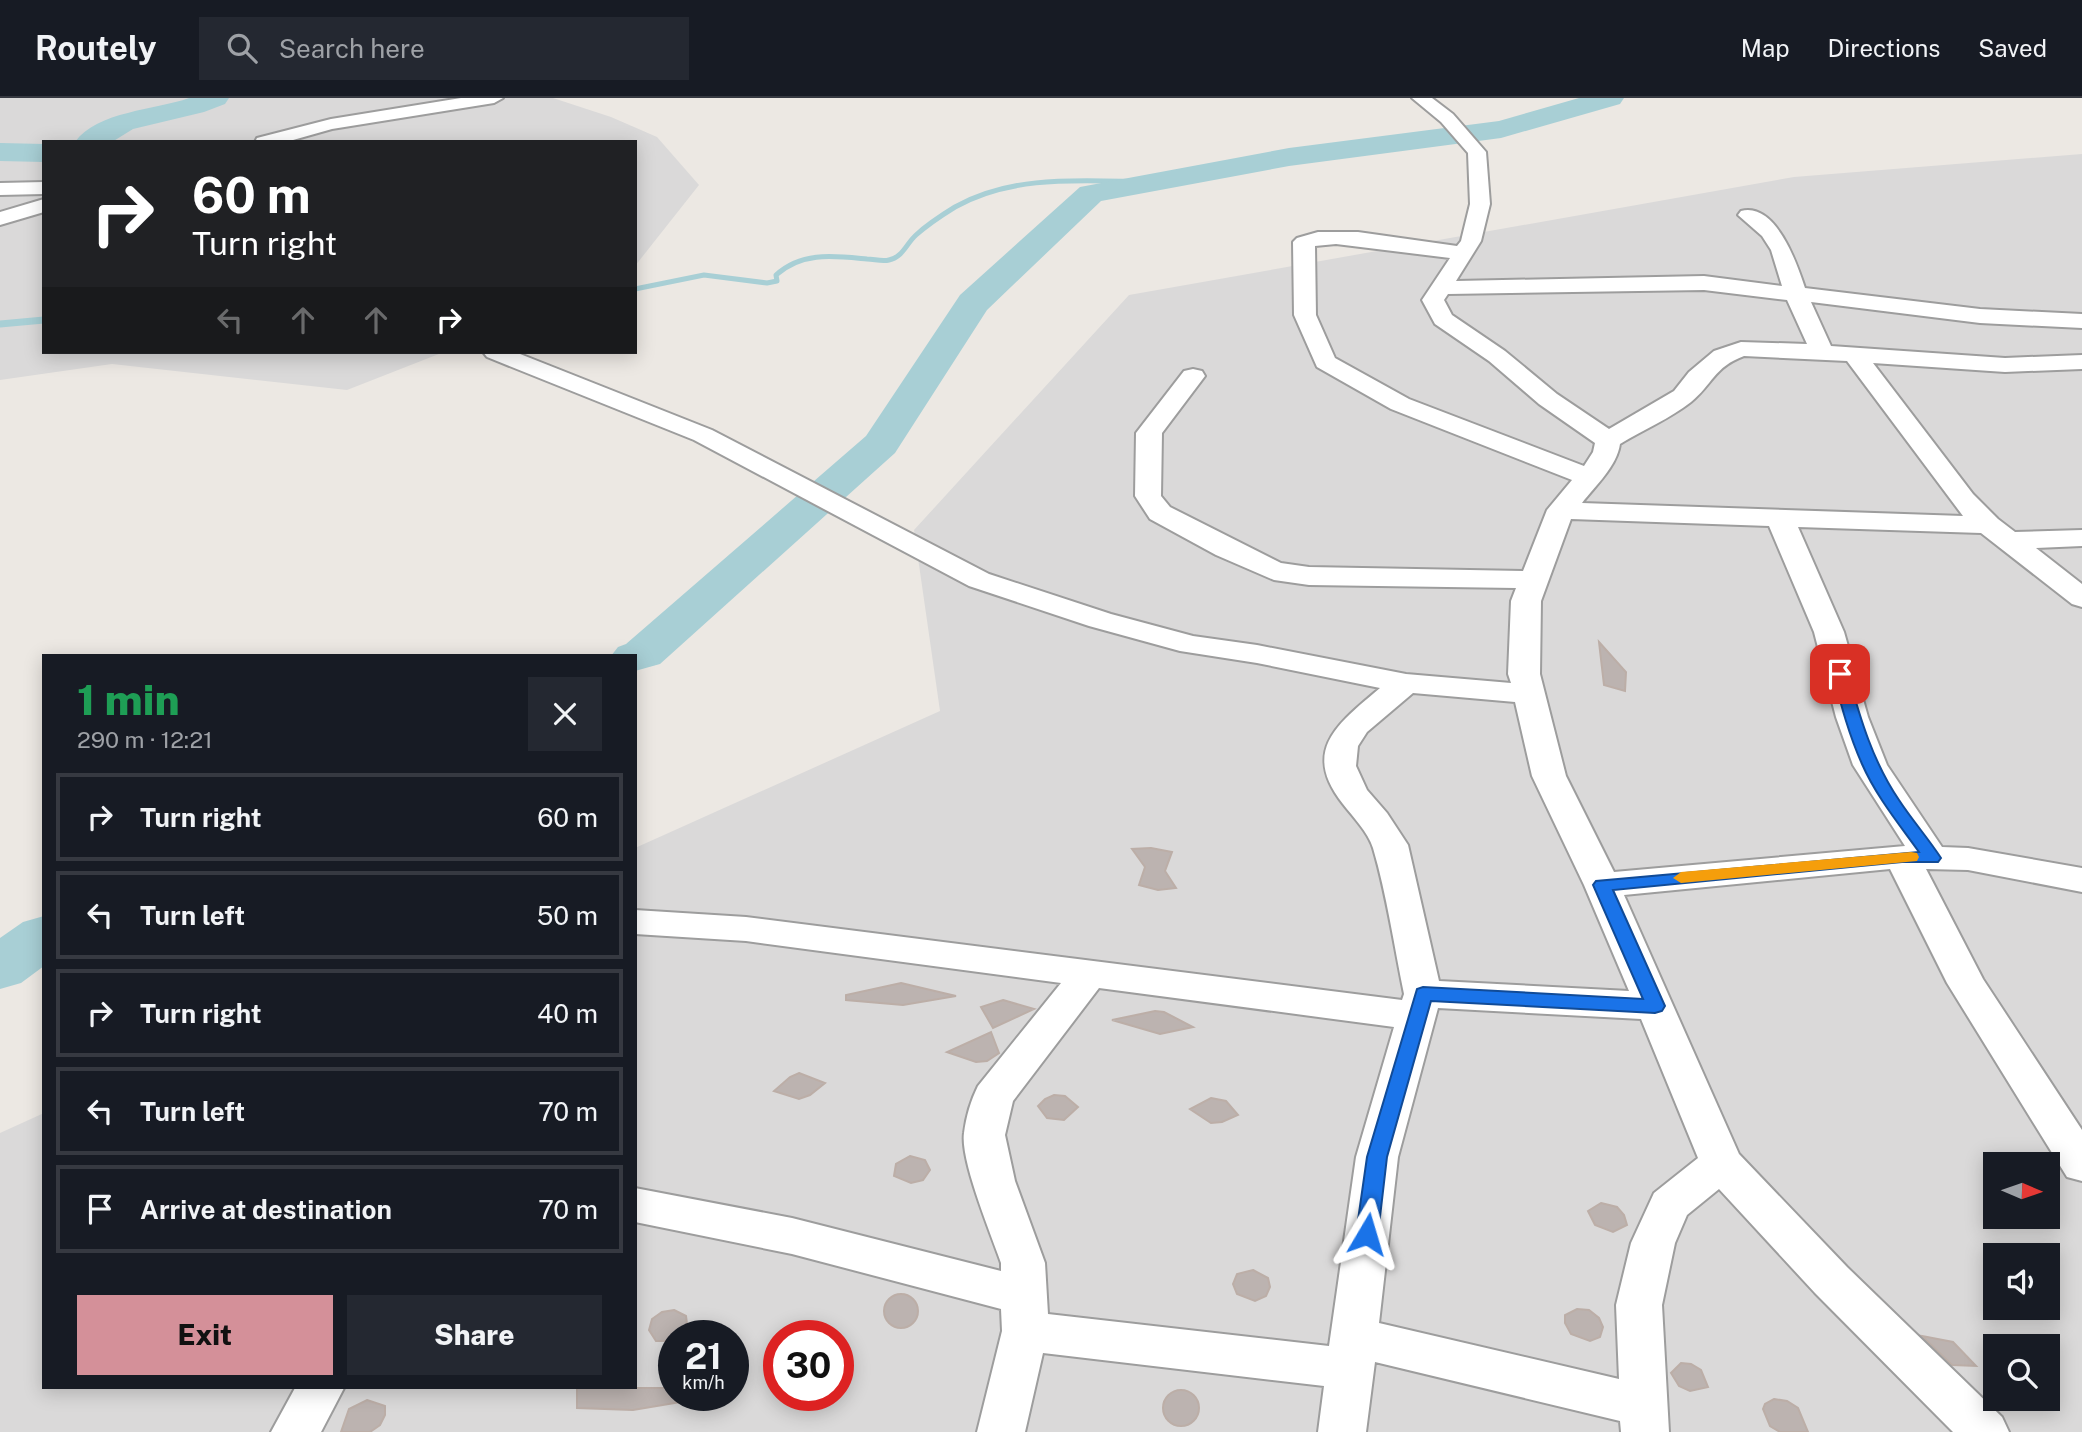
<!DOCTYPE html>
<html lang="en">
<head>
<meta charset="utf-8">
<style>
  :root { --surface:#171b24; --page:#242831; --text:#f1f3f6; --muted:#9ea1a6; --line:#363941; --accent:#d49099 }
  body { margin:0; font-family:"Public Sans",sans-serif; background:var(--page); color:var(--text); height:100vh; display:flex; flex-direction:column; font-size:26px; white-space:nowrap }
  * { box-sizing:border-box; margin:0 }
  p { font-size:23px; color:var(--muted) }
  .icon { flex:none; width:38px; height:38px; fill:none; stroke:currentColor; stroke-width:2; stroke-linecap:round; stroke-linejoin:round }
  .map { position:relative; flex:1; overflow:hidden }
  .drawer { position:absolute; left:42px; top:556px; width:595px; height:735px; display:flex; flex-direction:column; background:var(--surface); border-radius:0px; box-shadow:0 4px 18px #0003 }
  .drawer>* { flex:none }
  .guide { position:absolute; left:42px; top:42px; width:595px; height:214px; border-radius:0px; box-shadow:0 4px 18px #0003; background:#202124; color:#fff; overflow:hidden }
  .needle { width:46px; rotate:92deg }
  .fabs { position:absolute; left:1983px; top:1054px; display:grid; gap:14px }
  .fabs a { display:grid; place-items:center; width:77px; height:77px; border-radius:0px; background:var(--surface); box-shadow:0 4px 18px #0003; font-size:35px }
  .speed { position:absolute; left:658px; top:1222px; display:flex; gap:14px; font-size:35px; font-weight:700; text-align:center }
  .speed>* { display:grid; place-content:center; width:91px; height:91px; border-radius:50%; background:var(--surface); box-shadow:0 4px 18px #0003; line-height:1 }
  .speed small { font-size:18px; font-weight:400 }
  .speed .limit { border:10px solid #d22; background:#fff; color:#111 }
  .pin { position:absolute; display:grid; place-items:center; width:60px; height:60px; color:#fff; margin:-30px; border-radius:14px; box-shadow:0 4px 10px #0006 }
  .me { position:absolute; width:77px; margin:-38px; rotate:7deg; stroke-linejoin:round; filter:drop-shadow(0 0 5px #0008) }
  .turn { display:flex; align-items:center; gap:24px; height:147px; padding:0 35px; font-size:32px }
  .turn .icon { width:91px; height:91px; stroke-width:2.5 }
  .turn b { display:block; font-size:49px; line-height:60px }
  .lanes { display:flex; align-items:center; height:66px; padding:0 35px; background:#0003; justify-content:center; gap:35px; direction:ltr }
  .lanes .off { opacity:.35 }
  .round { display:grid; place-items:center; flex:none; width:74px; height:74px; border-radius:0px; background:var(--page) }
  .head { display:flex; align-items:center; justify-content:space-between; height:119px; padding:0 35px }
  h1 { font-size:42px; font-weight:800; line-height:52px; color:#1e9e55 }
  .primary-button { display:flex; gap:14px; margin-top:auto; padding:14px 35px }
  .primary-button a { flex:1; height:80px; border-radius:0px; background:var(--accent); color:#111; font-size:28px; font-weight:800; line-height:80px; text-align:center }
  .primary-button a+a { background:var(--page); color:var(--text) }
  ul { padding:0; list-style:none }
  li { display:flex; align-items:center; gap:21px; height:88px; margin:0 14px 10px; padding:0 21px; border:4px solid var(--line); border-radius:0px }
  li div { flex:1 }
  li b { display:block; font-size:26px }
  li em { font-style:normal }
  header { display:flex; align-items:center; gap:42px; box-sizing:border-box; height:98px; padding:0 35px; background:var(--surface); border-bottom:2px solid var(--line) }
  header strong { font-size:33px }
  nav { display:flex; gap:38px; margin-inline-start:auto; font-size:24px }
  .search { width:490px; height:63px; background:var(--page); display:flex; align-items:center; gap:18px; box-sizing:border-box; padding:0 24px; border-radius:0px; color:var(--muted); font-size:26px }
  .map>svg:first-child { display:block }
  .residential { fill:#dad9d9; fill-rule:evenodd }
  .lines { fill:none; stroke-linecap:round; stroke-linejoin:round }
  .stream-far1 { stroke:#a8cfd5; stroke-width:5 }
  .stream { stroke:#a8cfd5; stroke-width:7 }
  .river { fill:#a8cfd5; fill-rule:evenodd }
  .building { fill:#bcb3b0; stroke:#bcaea7; stroke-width:2 }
  .minor-casing { stroke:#9d9d9d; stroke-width:4 }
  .minor { fill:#fff; fill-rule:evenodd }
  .route { fill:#1a73e8; stroke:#114b97; stroke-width:2 }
  .slow { fill:#f59e0b }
</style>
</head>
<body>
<header>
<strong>Routely</strong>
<div class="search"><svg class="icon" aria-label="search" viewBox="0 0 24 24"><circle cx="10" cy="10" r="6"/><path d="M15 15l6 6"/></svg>Search here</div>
<nav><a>Map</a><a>Directions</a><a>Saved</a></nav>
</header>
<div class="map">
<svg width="2082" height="1334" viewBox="0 0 2082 1334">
  <rect width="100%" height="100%" fill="#ece8e3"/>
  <!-- residential -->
  <path class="residential" d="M0,0H553L611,19L657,39L699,87L635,168V44H44V254H444L347,292L112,266L0,282Z
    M2082,56V1334H0V1035L44,1015V1290H635V750L940,613L914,432L1129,197L1794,79ZM1995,1066H2048V1118H1995ZM1995,1157H2048V1209H1995ZM674,1237H733V1297H674ZM779,1237H838V1297H779ZM1995,1248H2048V1300H1995Z"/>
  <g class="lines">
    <!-- stream-far1 -->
    <path class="stream-far1" d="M635,191L704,177L767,185L777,183L776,177C802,153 835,158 867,161C874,161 882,164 889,162C903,159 906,146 916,137C927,127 942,117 955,109C1017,74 1091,84 1160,84"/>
    <!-- stream -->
    <path class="stream" d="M0,226L44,222"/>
    <!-- river -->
    <path class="river" d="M189,0H229L225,6L204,14L133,31L112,44H75C97,13 156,12 189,0Z
      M1579,0H1624L1620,6L1501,40L1289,68L1101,103L987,212L895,355L660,566L635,573V558H611L618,549L626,546L866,338L960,197L1080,89L1289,50L1499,23Z
      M0,45L44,46V64L0,63Z
      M44,818V868L21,885L0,891V840L23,824Z"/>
  </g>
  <!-- building -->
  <path class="building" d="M1599,544L1626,574L1625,593L1604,587Z
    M1151,750L1172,754L1165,773L1176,790L1158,792L1139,787L1145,769L1132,751Z
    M901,885L956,898L903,907L846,902V897Z
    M1003,902L1034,911L993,930L981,909Z
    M1155,913L1164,914L1193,929L1160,936L1112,922Z
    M991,934L999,955L987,963L976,964L947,954Z
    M799,975L825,985L810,997L799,1001L774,993L790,979Z
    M1054,997L1065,998L1078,1009L1064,1022L1047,1020L1038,1008L1045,1001Z
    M1211,1000L1226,1003L1238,1017L1222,1024L1211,1025L1190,1011Z
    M910,1058L925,1062L930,1072L923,1082L911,1085L894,1078L896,1066Z
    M1601,1105L1617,1109L1624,1117L1627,1127L1613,1134L1595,1127L1588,1113Z
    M1253,1172L1268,1180L1270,1189L1266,1198L1255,1203L1237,1196L1233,1186L1237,1176Z
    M884 1213a17 17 0 1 1 34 0a17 17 0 1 1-34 0Z
    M1577,1211L1589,1212L1599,1220L1603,1229L1600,1239L1590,1243L1571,1236L1565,1225V1217Z
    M674,1212L686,1218L687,1226L684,1235L674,1237L673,1243H656L649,1232L652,1221L662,1214Z
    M1922,1238L1953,1244L1976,1268L1952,1267Z
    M1681,1265L1691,1266L1701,1272L1708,1289L1690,1293L1679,1288L1671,1275Z
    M577,1290H674V1297H686L687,1303L633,1312L577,1310Z
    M1163 1310a18 18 0 1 1 36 0a18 18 0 1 1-36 0Z
    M1774,1301L1787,1303L1798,1310L1808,1334H1780L1770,1328L1763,1311L1765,1306Z
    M367,1302L385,1308V1317L380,1327L370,1334H341L349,1311Z"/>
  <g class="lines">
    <!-- minor casing -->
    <g class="minor-casing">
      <path id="minor" d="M461,0H503L494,5L332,31L286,44H255L257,40L331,21Z
        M1412,0H1432L1453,16L1486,54L1490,106L1481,143L1456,183L1704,178L1782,188L1771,152L1762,138L1738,117L1741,113C1776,104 1797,166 1805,190L1980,211L2082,216V230L1980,225L1811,204L1831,248L2005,260L2082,257V271L2005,274L1873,265L1973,396L1998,421L2015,434L2082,432V448L2036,450L2082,486V509L2072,506L1981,435L1798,429L1844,534L1868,619L1887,667L1942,749L1968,750L2082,770V794L1968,772L1926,771L1983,881L2082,1032V1083L2067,1079L1947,885L1890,771L1624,797L1739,1056L1847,1169L2002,1319L2009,1334H1953L1815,1195L1719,1091L1687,1117L1675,1145L1662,1207L1669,1334H1621L1620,1323L1375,1264L1366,1334H1318L1324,1288L1043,1255L1025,1334H977L1002,1233L1001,1211L792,1156L635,1124V1090L792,1120L1001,1173V1165C991,1136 960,1062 964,1035C966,1019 971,1002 978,988L1061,885L746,843L635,836V812L746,819L1402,902L1404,896C1394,848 1387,797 1373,750C1368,734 1353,719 1343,706C1300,652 1339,625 1380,590L1257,565L1180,553L1089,528L969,488L694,342L487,259L483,254H515L712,332L989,476L1111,516L1193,538L1257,547L1406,576L1511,585L1508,576L1511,503L1516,490L1309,487L1274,482L1216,457L1150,421L1135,398L1136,335L1184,273L1193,271L1202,273L1205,278L1162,335L1161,398L1170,409L1281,465L1309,469L1523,473L1547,412L1572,382L1391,311L1317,269L1294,217L1293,144L1297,140L1318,134H1358L1457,148L1461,143L1470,106L1468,55L1441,24ZM1336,146L1450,160L1422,202L1435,226L1489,263L1539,306L1595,345L1593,354L1584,368L1409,301L1335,260L1316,217L1315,148ZM1704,192L1787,202L1807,246L1741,244L1714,253L1689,274L1674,293L1609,331L1557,296L1505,253L1452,217L1444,202L1448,196ZM1744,258L1847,263L1963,418L1582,405C1596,387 1617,368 1620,346C1643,332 1671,320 1691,304C1712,287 1714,269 1744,258ZM1571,421L1769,428L1814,534L1836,619L1853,667L1905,748L1614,774L1566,678L1540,576L1541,503ZM1413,595L1515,604L1532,678L1584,787L1629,893L1439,883L1408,747L1387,715L1367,692L1356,668L1358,648L1367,634ZM1099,890L1394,929L1356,1059L1329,1248L1048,1216L1045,1165L1015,1083L1005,1037L1013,1003ZM1438,910L1641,921L1698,1060L1654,1095L1631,1145L1616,1207L1619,1281L1379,1225L1398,1059Z
        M44,84V96L0,97V85Z
        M44,101V114L0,127V114Z
        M295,1290H344L321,1334H271Z"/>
    </g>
    <!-- minor -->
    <use href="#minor" class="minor"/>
  </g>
  <!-- route -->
  <path class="route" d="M1840,572L1848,576C1860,620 1873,664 1899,702C1912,722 1928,740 1941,760L1938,764H1902L1613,792L1665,908L1662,913L1655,915L1431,903L1387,1059L1378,1136L1374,1142L1367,1145L1359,1142L1356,1136L1367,1059L1417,891L1423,889L1643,901L1593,787L1596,783L1919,754C1899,726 1876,698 1862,666C1849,637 1841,607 1833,576Z"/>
  <!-- slow -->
  <path class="slow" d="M1911,754L1917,755L1919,759L1917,763L1681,785L1673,780L1681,774Z"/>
</svg>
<div class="fabs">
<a><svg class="needle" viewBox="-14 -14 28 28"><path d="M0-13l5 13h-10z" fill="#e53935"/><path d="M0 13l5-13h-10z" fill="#9ea1a6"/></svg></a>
<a><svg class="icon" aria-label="sound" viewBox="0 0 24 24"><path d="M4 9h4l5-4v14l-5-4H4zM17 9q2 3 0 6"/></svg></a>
<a><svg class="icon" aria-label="search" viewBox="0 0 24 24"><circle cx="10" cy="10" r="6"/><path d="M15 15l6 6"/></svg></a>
</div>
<div class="speed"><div>21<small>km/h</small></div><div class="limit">30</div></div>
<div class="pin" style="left:1840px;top:576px;background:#d93025"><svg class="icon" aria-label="arrive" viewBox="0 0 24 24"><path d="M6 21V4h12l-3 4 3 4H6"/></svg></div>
<svg class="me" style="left:1367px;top:1136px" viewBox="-20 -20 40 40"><path d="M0-17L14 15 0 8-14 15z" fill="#1a73e8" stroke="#fff" stroke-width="4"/></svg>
<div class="guide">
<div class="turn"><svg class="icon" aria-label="right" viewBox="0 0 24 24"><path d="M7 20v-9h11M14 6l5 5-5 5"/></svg><div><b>60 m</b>Turn right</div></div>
<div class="lanes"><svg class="icon off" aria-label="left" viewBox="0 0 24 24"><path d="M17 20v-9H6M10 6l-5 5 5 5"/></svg><svg class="icon off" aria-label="ahead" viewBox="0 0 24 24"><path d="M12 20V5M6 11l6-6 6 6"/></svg><svg class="icon off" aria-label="ahead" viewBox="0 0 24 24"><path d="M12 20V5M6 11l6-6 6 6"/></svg><svg class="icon" aria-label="right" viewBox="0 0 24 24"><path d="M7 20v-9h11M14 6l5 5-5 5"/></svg></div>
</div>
<section class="drawer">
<div class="head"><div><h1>1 min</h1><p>290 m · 12:21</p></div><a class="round"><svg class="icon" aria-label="close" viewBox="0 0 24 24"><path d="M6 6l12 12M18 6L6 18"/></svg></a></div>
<ul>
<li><svg class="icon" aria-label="right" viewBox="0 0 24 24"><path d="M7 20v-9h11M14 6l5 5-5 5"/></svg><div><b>Turn right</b></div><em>60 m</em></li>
<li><svg class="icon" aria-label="left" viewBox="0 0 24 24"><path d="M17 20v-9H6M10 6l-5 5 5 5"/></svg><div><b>Turn left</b></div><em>50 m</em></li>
<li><svg class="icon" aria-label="right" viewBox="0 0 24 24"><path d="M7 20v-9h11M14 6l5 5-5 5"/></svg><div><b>Turn right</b></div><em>40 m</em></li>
<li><svg class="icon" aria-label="left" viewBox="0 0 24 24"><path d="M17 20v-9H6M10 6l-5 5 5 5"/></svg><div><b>Turn left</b></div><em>70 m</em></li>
<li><svg class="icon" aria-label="arrive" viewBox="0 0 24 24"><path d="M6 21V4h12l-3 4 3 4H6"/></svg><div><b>Arrive at destination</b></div><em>70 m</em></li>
</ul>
<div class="primary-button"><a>Exit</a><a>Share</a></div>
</section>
</div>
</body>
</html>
